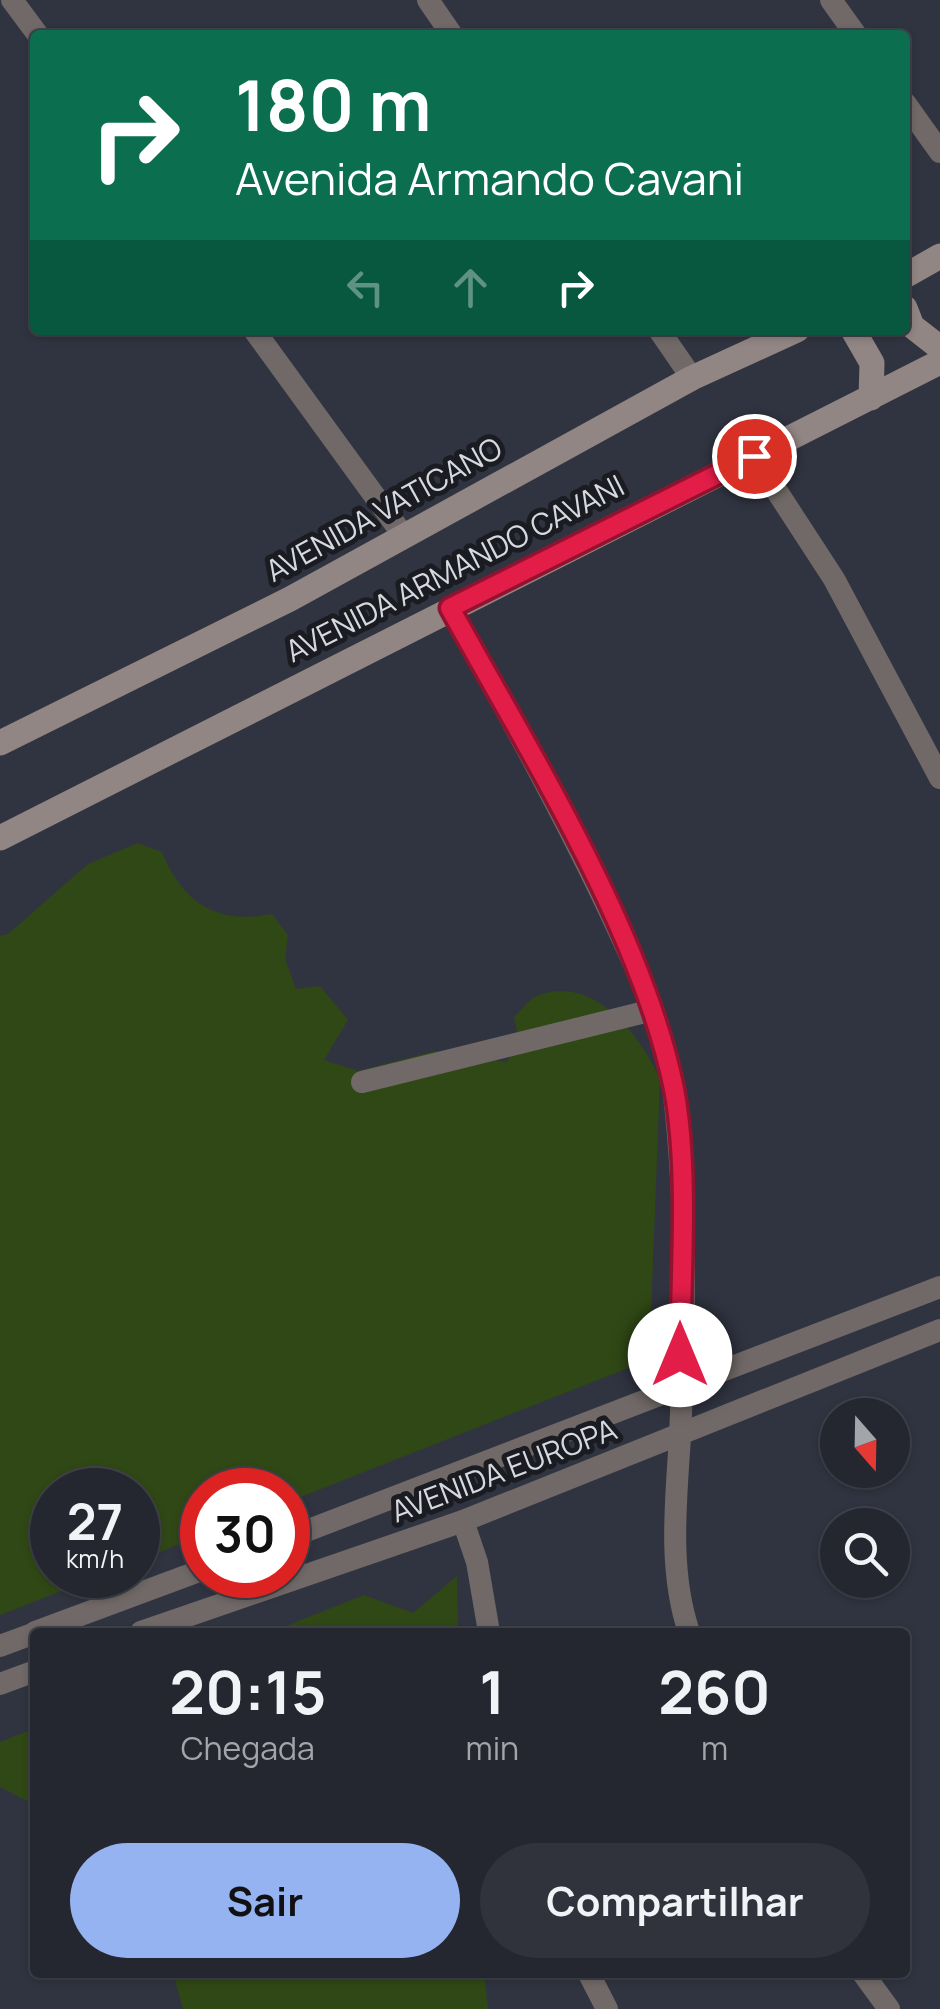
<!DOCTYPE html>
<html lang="pt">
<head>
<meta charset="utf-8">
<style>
  :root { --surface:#242730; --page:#30333c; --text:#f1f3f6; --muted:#a3a5ab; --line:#41444c; --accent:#95b2f1 }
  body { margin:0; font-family:Manrope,sans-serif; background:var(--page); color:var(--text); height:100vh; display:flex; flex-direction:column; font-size:38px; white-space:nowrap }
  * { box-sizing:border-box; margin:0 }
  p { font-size:32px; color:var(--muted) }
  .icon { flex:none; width:55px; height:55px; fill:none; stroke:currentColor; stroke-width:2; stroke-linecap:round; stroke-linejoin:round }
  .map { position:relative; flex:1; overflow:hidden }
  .side { position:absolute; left:30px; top:1628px; width:880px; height:350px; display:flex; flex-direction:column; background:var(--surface); border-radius:10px; box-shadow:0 2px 8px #0004,0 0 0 2px var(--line) }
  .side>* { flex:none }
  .banner { position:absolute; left:30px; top:30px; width:880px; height:305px; border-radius:10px; box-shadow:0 2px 8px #0004,0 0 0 2px var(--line); background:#0b6e4f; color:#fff; overflow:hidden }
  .needle { width:65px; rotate:160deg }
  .buttons { position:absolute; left:820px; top:1398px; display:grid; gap:20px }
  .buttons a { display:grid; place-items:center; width:90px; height:90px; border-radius:50%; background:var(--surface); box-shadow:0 2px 8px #0004,0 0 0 2px var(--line); font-size:50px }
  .speed { position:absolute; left:30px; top:1468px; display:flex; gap:20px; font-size:50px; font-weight:700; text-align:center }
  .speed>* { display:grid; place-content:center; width:130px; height:130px; border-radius:50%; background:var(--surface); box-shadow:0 2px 8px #0004,0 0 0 2px var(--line); line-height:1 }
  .speed small { font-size:25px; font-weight:400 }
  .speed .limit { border:15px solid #d22; background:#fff; color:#111 }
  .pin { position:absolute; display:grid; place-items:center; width:85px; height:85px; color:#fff; margin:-42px; border:5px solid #fff; border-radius:50%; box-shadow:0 2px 10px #0007 }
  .me { position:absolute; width:110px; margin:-55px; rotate:0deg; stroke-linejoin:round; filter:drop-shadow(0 0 8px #0008) }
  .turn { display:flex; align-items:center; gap:35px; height:210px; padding:0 40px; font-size:45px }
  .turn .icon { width:130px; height:130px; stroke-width:2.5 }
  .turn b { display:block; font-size:70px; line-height:85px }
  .lanes { display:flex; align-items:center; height:95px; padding:0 40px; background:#0003; justify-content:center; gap:50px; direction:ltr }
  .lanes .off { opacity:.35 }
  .eta { display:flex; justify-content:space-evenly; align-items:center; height:170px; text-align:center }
  .eta b { font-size:60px; font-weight:700; line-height:70px }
  .button { display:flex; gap:20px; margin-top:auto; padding:20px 40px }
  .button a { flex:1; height:115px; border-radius:60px; background:var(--accent); color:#111; font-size:40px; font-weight:700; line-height:115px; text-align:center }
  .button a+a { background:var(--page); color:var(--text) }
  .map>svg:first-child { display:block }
  .green { fill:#304815 }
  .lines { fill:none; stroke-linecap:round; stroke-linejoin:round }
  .minor { stroke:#706967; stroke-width:22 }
  .secondary { stroke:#918683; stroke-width:25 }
  .route-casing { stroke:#92132f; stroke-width:25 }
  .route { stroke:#e11d48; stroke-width:18 }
  .labels { text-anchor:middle; stroke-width:10; stroke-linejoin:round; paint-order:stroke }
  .street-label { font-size:30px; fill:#d7d9e1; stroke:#1a1c21 }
</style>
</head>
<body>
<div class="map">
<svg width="940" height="2009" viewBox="0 0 940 2009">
  <rect width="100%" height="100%" fill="#303440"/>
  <!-- green -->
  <path class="green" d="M138,843L162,852C183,903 216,925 272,914L288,935L285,959L296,989L320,986L348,1020L324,1060L358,1071L435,1051L507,1062L519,1041L514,1017C521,1011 529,999 537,996C593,973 641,1036 660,1079L651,1315L642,1342L641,1363L288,1502V1490H202V1535L138,1561V1490H52V1575H102L0,1615V936L8,934L88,864Z
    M457,1576L458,1632H271L364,1595L413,1613Z
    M35,1728V1805L0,1787V1742Z
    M173,1973H484L488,2009H183Z"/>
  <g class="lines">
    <!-- minor -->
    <path class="minor" d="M12,0L38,35
      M428,0L452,35
      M831,0L856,35
      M905,103L940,152
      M254,330L403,535
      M659,330L692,378
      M754,456L834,579L940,778
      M450,608C505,708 560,807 609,910C636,968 667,1031 674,1095C687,1207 685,1325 680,1437C676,1501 668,1570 689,1632
      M362,1082L653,1010
      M463,1521L477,1562L489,1632
      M288,1538L940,1287
      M35,1632L202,1570
      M141,1632L463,1521L940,1330
      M0,1646L35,1633
      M0,1684L35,1671
      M588,1972L607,2009
      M862,1972L889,2009"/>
    <!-- secondary -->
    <path class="secondary" d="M905,276L940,256
      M905,308L912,326L940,348
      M853,330L872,363L871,398
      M0,743L290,599L692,378L797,330
      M0,838L940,362"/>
  </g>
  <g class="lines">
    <!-- route casing -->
    <g class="route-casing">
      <path id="route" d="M680,1355C681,1275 689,1167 674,1089C642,931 528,750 450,608L754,456"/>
    </g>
    <!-- route -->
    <use href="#route" class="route"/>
  </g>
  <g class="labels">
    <!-- street labels -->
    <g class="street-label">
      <text transform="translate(384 510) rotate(-29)" y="10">AVENIDA VATICANO</text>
      <text transform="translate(455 569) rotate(-27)" y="10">AVENIDA ARMANDO CAVANI</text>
      <text transform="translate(504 1471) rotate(-21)" y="10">AVENIDA EUROPA</text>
    </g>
  </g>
</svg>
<div class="buttons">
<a><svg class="needle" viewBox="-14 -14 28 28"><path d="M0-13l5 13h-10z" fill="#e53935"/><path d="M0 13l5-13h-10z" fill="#a3a5ab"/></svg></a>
<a><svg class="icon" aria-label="search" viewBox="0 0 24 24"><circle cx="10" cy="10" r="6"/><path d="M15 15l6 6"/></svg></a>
</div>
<div class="speed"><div>27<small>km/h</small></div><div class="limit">30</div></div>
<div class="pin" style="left:754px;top:456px;background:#d93025"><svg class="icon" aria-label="arrive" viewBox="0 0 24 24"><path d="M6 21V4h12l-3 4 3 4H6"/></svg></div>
<svg class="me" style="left:680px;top:1355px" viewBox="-20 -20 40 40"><circle r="19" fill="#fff"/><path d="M0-13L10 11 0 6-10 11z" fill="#e11d48"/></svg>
<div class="banner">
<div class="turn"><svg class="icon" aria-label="right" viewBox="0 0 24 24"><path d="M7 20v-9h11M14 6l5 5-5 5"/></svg><div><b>180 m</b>Avenida Armando Cavani</div></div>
<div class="lanes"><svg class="icon off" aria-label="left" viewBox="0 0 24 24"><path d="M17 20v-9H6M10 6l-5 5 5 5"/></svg><svg class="icon off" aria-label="ahead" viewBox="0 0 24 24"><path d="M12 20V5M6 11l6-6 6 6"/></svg><svg class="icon" aria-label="right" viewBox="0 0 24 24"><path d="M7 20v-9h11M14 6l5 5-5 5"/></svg></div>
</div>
<section class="side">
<div class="eta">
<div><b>20:15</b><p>Chegada</p></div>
<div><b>1</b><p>min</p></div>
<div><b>260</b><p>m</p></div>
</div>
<div class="button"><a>Sair</a><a>Compartilhar</a></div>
</section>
</div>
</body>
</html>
